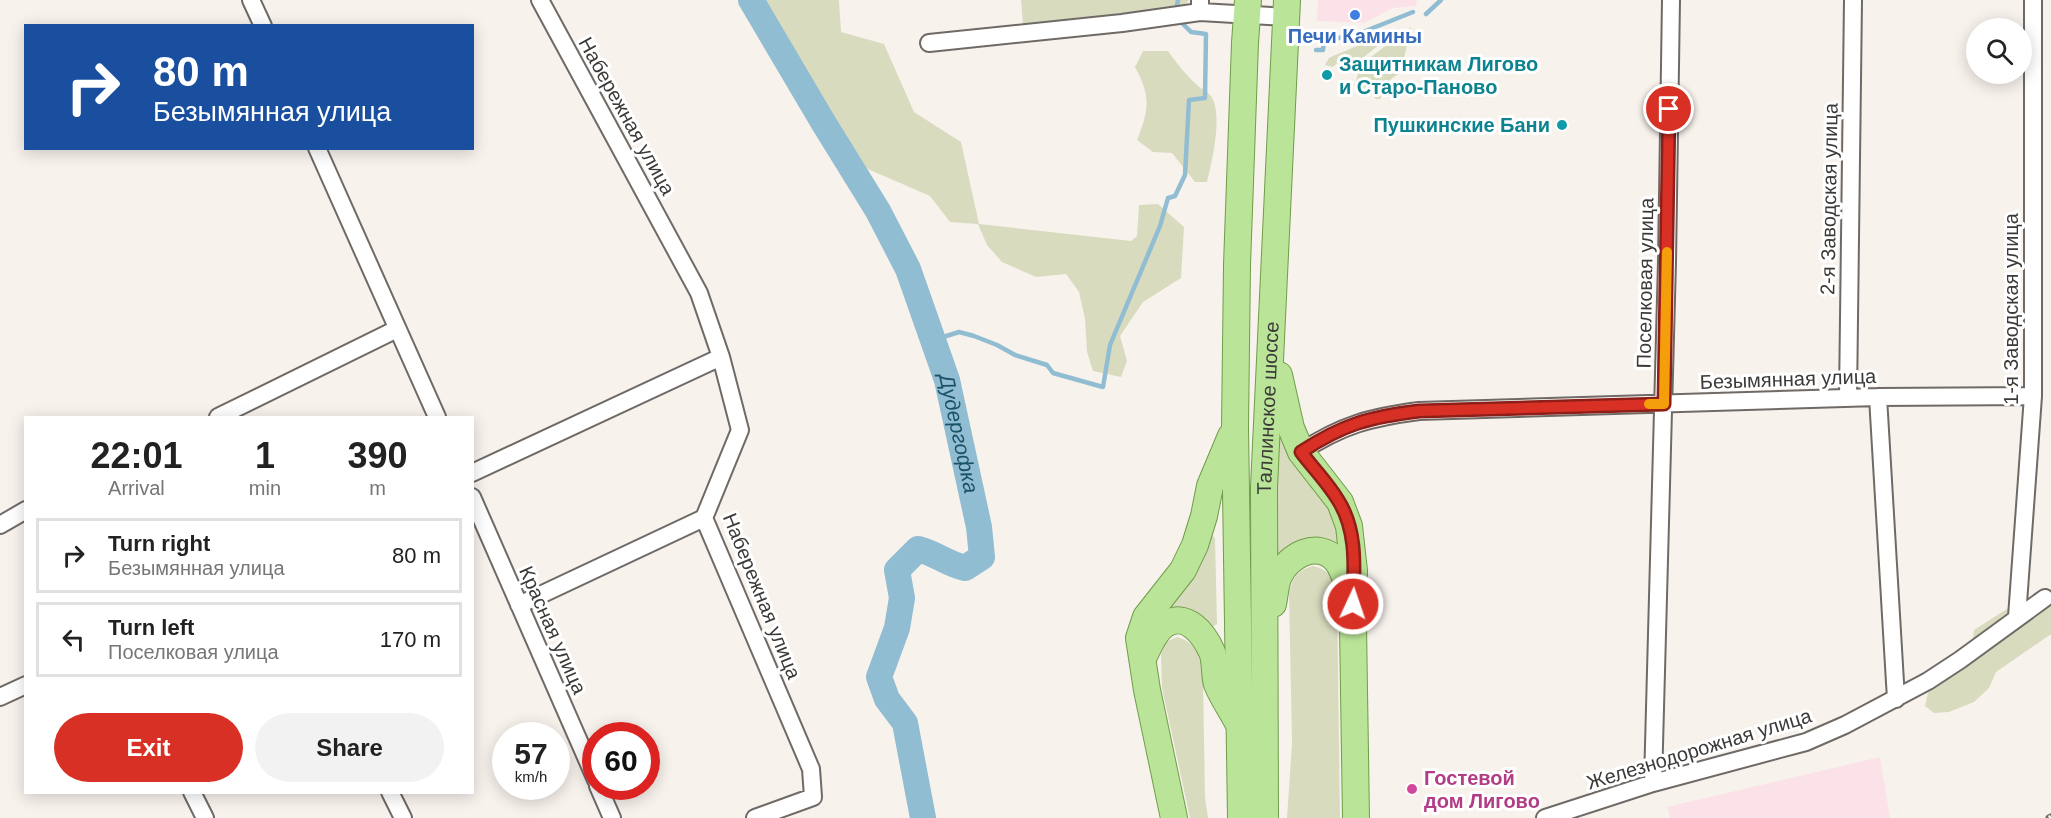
<!DOCTYPE html>
<html lang="en">
<head>
<meta charset="utf-8">
<style>
  :root { --surface:#fff; --page:#f2f2f2; --text:#222; --muted:#767676; --line:#e0e0e0; --accent:#d93025 }
  body { margin:0; font-family:Arial,sans-serif; background:var(--page); color:var(--text); height:100vh; display:flex; flex-direction:column; font-size:22px; white-space:nowrap }
  * { box-sizing:border-box; margin:0 }
  p { font-size:20px; color:var(--muted) }
  .icon { flex:none; width:33px; height:33px; fill:none; stroke:currentColor; stroke-width:2; stroke-linecap:round; stroke-linejoin:round }
  .map { position:relative; flex:1; overflow:hidden }
  .side { position:absolute; left:24px; top:416px; width:450px; height:378px; display:flex; flex-direction:column; background:var(--surface); border-radius:0px; box-shadow:0 3px 15px #0003 }
  .side>* { flex:none }
  .hud { position:absolute; left:24px; top:24px; width:450px; height:126px; border-radius:0px; box-shadow:0 3px 15px #0003; background:#1a4fa0; color:#fff; overflow:hidden }
  .buttons { position:absolute; left:1966px; top:18px; display:grid; gap:12px }
  .buttons a { display:grid; place-items:center; width:66px; height:66px; border-radius:50%; background:var(--surface); box-shadow:0 3px 15px #0003; font-size:30px }
  .speed { position:absolute; left:492px; top:722px; display:flex; gap:12px; font-size:30px; font-weight:700; text-align:center }
  .speed>* { display:grid; place-content:center; width:78px; height:78px; border-radius:50%; background:var(--surface); box-shadow:0 3px 15px #0003; line-height:1 }
  .speed small { font-size:15px; font-weight:400 }
  .speed .limit { border:9px solid #d22; background:#fff; color:#111 }
  .pin { position:absolute; display:grid; place-items:center; width:51px; height:51px; color:#fff; margin:-26px; border:3px solid #fff; border-radius:50%; box-shadow:0 2px 6px #0007 }
  .me { position:absolute; width:66px; margin:-33px; rotate:3deg; stroke-linejoin:round; filter:drop-shadow(0 0 4px #0008) }
  .turn { display:flex; align-items:center; gap:21px; height:126px; padding:0 30px; font-size:27px }
  .turn .icon { width:78px; height:78px; stroke-width:2.5 }
  .turn b { display:block; font-size:42px; line-height:51px }
  .eta { display:flex; justify-content:space-evenly; align-items:center; height:102px; text-align:center }
  .eta b { font-size:36px; font-weight:700; line-height:42px }
  .action { display:flex; gap:12px; margin-top:auto; padding:12px 30px }
  .action a { flex:1; height:69px; border-radius:36px; background:var(--accent); color:#fff; font-size:24px; font-weight:700; line-height:69px; text-align:center }
  .action a+a { background:var(--page); color:var(--text) }
  ul { padding:0; list-style:none }
  li { display:flex; align-items:center; gap:18px; height:75px; margin:0 12px 9px; padding:0 18px; border:3px solid var(--line); border-radius:0px }
  li div { flex:1 }
  li b { display:block; font-size:22px }
  li em { font-style:normal }
  .map>svg:first-child { display:block }
  .commercial { fill:#fbe2e9 }
  .green { fill:#d9dbbf }
  .lines { fill:none; stroke-linecap:round; stroke-linejoin:round }
  .stream { stroke:#91bdd2; stroke-width:4.5 }
  .river { stroke:#91bdd2; stroke-width:26 }
  .street-casing { stroke:#6f6a66; stroke-width:20 }
  .primary-casing { stroke:#709d4a; stroke-width:28 }
  .street { stroke:#fff; stroke-width:16 }
  .primary { stroke:#bae498; stroke-width:26 }
  .rail-casing { stroke:#706d6a; stroke-width:7 }
  .rail { stroke:#fff; stroke-width:4.5; stroke-dasharray:14; stroke-linecap:butt }
  .route-casing { stroke:#8d1f18; stroke-width:15 }
  .route { stroke:#d93025; stroke-width:10 }
  .slow { stroke:#f59e0b; stroke-width:10 }
  .shop-dot { fill:#3f7fe0; stroke:#fff; stroke-width:2 }
  .culture-dot { fill:#0f9aa8; stroke:#fff; stroke-width:2 }
  .hotel-dot { fill:#d1479c; stroke:#fff; stroke-width:2 }
  .labels { text-anchor:middle; stroke-width:6; stroke-linejoin:round; paint-order:stroke }
  .shop-label { font-size:20px; font-weight:bold; fill:#366cbe; stroke:#fff }
  .culture-label { font-size:20px; font-weight:bold; fill:#0d838f; stroke:#fff; text-anchor:start }
  .street-label { font-size:20px; fill:#3c3a38; stroke:#fff }
  .hotel-label { font-size:20px; font-weight:bold; fill:#b23c85; stroke:#fff; text-anchor:start }
  .water-label { font-size:21px; font-style:italic; fill:#195168; stroke:#fff }
</style>
</head>
<body>
<div class="map">
<svg width="2051" height="818" viewBox="0 0 2051 818">
  <rect width="100%" height="100%" fill="#f8f2ed"/>
  <!-- commercial -->
  <path class="commercial" d="M1318,0H1417L1416,6L1393,8L1364,23L1317,21Z
    M1880,757L1890,818H1670L1667,807Z"/>
  <!-- green -->
  <path class="green" d="M757,0H839L841,32L884,44L914,112L961,142L979,224L1131,241L1137,236L1139,205L1158,204L1184,227L1181,278L1143,302L1120,336L1127,361L1121,377L1093,371L1087,352L1085,319L1079,292L1066,274L1036,277L1002,262L987,245L978,224L950,222L930,196L854,163Z
    M1021,0H1189L1182,10L1128,17L1023,25Z
    M1411,27L1401,72L1391,79L1380,99H1376L1356,81L1358,73L1356,68Z
    M1400,28L1354,65C1349,60 1345,60 1339,61L1333,67L1325,65L1329,58L1333,56Z
    M1143,51H1168C1177,64 1187,76 1198,86C1202,89 1207,92 1210,95C1224,111 1212,162 1207,182H1195L1172,153L1153,152L1137,140C1149,110 1151,96 1135,67Z
    M1279,435L1331,508L1340,530L1339,547C1311,532 1298,539 1276,559V436Z
    M1212,535L1215,538L1217,624L1212,627C1199,612 1186,611 1167,610L1208,537Z
    M1313,566C1329,570 1332,576 1337,591L1340,818H1287L1292,744L1289,593C1293,577 1298,570 1313,566Z
    M2051,602V634L1996,672L1989,688L1974,702L1949,712L1934,713L1925,706L1928,693L1970,660L1974,630L2010,607Z
    M1177,637C1199,643 1200,660 1203,680L1205,797L1208,818H1190L1162,688L1161,654L1166,642Z"/>
  <g class="lines">
    <!-- stream -->
    <path class="stream" d="M1177,5L1178,0
      M1426,14L1441,0
      M1316,50H1323L1324,41L1358,34L1413,12
      M934,340L959,332L974,336L997,345L1015,355L1047,365L1053,373L1103,387L1110,345L1160,226L1168,198L1175,196L1185,175L1189,100L1205,98L1206,34L1191,32L1181,22"/>
    <!-- river -->
    <path class="river" id="s1" d="M751,0L823,122L878,211L908,269L947,380L979,527L982,557L965,568C947,564 935,553 918,549L897,570L902,598L897,628L879,677L887,699L905,723L923,818"/>
    <!-- street casing -->
    <g class="street-casing">
      <path id="street" d="M251,0L263,26
        M540,0L699,293L721,357L740,430L704,518L811,769L813,797L755,818
        M1200,0V12L1287,17
        M929,43L1122,23L1200,12
        M317,148L437,417
        M1878,397L1896,699
        M1848,398L1853,0
        M218,417L397,329
        M1301,452C1341,425 1372,417 1419,411L1878,397L2033,396
        M472,473L721,357
        M472,497L596,780
        M0,525L26,510
        M519,605L704,518
        M2017,617L2033,396V0
        M0,697L26,685
        M1653,783L1667,262L1671,0
        M598,786L612,818
        M192,792L205,818
        M390,792L403,818
        M1545,818L1653,783L1806,742L1845,725L1928,681L1960,660L2045,598"/>
    </g>
    <!-- primary casing -->
    <g class="primary-casing">
      <g id="primary">
        <path d="M1279,375L1291,428L1301,452L1340,502L1349,526L1354,571L1353,626L1356,818"/>
        <path d="M1273,604C1275,595 1275,584 1279,576C1289,555 1317,540 1336,560C1343,568 1346,580 1349,590"/>
        <path d="M1144,656C1149,646 1154,632 1164,625C1186,610 1204,634 1212,652C1216,662 1214,674 1217,684C1222,697 1231,709 1237,721"/>
        <path d="M1174,818L1147,690L1139,638L1146,617L1183,570L1195,545L1204,516L1210,486L1231,436"/>
        <path d="M1241,818L1235,427L1237,265L1245,43L1248,0"/>
        <path id="s2" d="M1265,818L1264,487L1287,0"/>
      </g>
    </g>
    <!-- street -->
    <use href="#street" class="street"/>
    <!-- primary -->
    <use href="#primary" class="primary"/>
    <!-- rail casing -->
    <g class="rail-casing">
      <path id="rail" d="M2049,818L2051,817"/>
    </g>
    <!-- rail -->
    <use href="#rail" class="rail"/>
  </g>
  <g class="lines">
    <!-- route casing -->
    <g class="route-casing">
      <path id="route" d="M1353,604C1354,570 1358,531 1338,500C1328,483 1313,468 1301,452C1343,424 1370,417 1419,411L1664,404L1669,109"/>
    </g>
    <!-- route -->
    <use href="#route" class="route"/>
    <!-- slow -->
    <path class="slow" d="M1649,404H1664L1667,252"/>
  </g>
  <!-- markers -->
  <circle class="shop-dot" cx="1355" cy="15" r="6"/>
  <g class="culture-dot">
    <circle cx="1327" cy="75" r="6"/>
    <circle cx="1562" cy="125" r="6"/>
  </g>
  <circle class="hotel-dot" cx="1412" cy="789" r="6"/>
  <g class="labels">
    <!-- shop labels -->
    <g class="shop-label">
      <text x="1355" y="43">Печи Камины</text>
    </g>
    <!-- culture labels -->
    <g class="culture-label">
      <text x="1339" y="71">Защитникам Лигово<tspan x="1339" dy="23">и Старо-Паново</tspan></text>
      <text x="1550" y="132" text-anchor="end">Пушкинские Бани</text>
    </g>
    <!-- street labels -->
    <g class="street-label">
      <text transform="translate(627 116) rotate(61)" y="7">Набережная улица</text>
      <text transform="translate(1829 199) rotate(-89)" y="7">2-я Заводская улица</text>
      <text transform="translate(1645 283) rotate(-89)" y="7">Поселковая улица</text>
      <text transform="translate(2011 309) rotate(-90)" y="7">1-я Заводская улица</text>
      <text transform="translate(1788 379) rotate(-2)" y="7">Безымянная улица</text>
      <text dy="7" stroke="none"><textPath href="#s2" startOffset="410">Таллинское шоссе</textPath></text>
      <text transform="translate(762 596) rotate(68)" y="7">Набережная улица</text>
      <text transform="translate(553 630) rotate(66)" y="7">Красная улица</text>
      <text transform="translate(1699 749) rotate(-17)" y="7">Железнодорожная улица</text>
    </g>
    <!-- hotel labels -->
    <g class="hotel-label">
      <text x="1424" y="785">Гостевой<tspan x="1424" dy="23">дом Лигово</tspan></text>
    </g>
    <!-- water labels -->
    <g class="water-label">
      <text dy="7" stroke="none"><textPath href="#s1" startOffset="484">Дудергофка</textPath></text>
    </g>
  </g>
</svg>
<div class="buttons">
<a><svg class="icon" aria-label="search" viewBox="0 0 24 24"><circle cx="10" cy="10" r="6"/><path d="M15 15l6 6"/></svg></a>
</div>
<div class="speed"><div>57<small>km/h</small></div><div class="limit">60</div></div>
<div class="pin" style="left:1669px;top:109px;background:#d93025"><svg class="icon" aria-label="arrive" viewBox="0 0 24 24"><path d="M6 21V4h12l-3 4 3 4H6"/></svg></div>
<svg class="me" style="left:1353px;top:604px" viewBox="-20 -20 40 40"><circle r="17" fill="#d93025" stroke="#fff" stroke-width="3"/><path d="M0-11L8 9 0 5-8 9z" fill="#fff"/></svg>
<div class="hud">
<div class="turn"><svg class="icon" aria-label="right" viewBox="0 0 24 24"><path d="M7 20v-9h11M14 6l5 5-5 5"/></svg><div><b>80 m</b>Безымянная улица</div></div>
</div>
<section class="side">
<div class="eta">
<div><b>22:01</b><p>Arrival</p></div>
<div><b>1</b><p>min</p></div>
<div><b>390</b><p>m</p></div>
</div>
<ul>
<li><svg class="icon" aria-label="right" viewBox="0 0 24 24"><path d="M7 20v-9h11M14 6l5 5-5 5"/></svg><div><b>Turn right</b><p>Безымянная улица</p></div><em>80 m</em></li>
<li><svg class="icon" aria-label="left" viewBox="0 0 24 24"><path d="M17 20v-9H6M10 6l-5 5 5 5"/></svg><div><b>Turn left</b><p>Поселковая улица</p></div><em>170 m</em></li>
</ul>
<div class="action"><a>Exit</a><a>Share</a></div>
</section>
</div>
</body>
</html>
